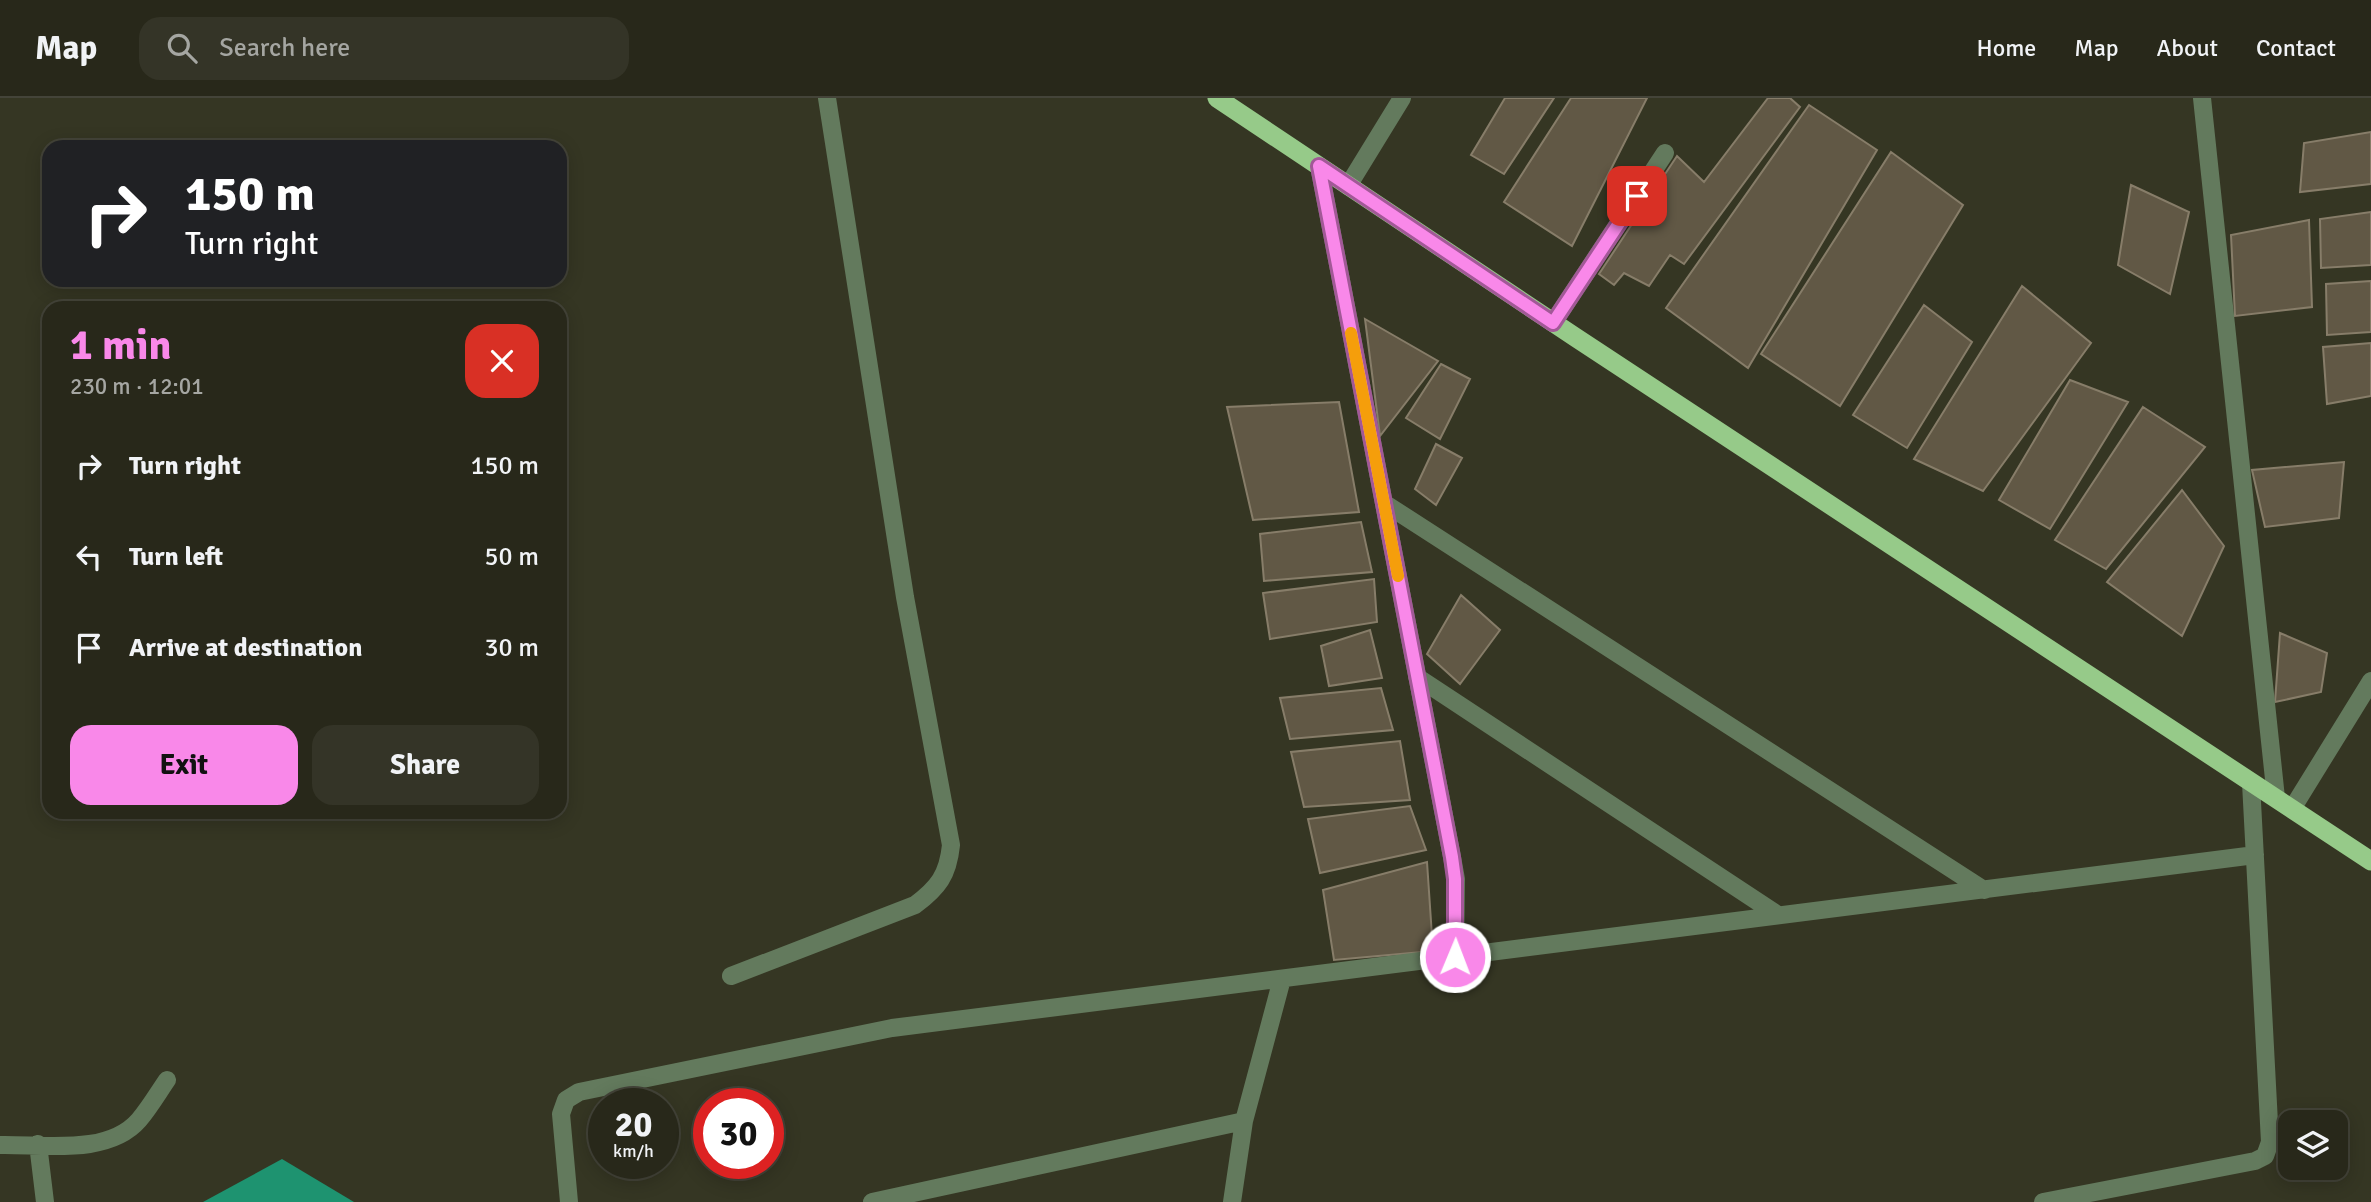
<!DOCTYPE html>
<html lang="en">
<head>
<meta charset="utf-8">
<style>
  :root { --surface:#28281a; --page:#343427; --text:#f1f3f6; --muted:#a5a6a2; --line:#444439; --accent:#f988e9 }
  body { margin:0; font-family:Signika,sans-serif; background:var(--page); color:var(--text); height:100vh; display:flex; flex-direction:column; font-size:26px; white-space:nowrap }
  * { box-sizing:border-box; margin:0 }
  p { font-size:23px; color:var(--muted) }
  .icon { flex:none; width:38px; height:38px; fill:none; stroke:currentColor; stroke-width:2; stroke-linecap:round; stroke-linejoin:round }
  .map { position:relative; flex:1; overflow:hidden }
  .panel { position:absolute; left:42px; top:203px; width:525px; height:518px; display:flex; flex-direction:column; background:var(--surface); border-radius:21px; box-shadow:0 4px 18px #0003,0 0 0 2px var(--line) }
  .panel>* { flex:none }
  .hud { position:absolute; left:42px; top:42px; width:525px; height:147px; border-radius:21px; box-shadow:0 4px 18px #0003,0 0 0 2px var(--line); background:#202124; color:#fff; overflow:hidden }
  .tools { position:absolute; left:2278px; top:1012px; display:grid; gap:14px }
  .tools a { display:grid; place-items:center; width:70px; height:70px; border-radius:14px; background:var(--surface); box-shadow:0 4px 18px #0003,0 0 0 2px var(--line); font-size:35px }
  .speed { position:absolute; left:588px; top:990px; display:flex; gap:14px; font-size:35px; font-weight:700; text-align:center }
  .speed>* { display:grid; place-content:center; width:91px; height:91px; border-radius:50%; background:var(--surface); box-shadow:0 4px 18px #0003,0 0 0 2px var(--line); line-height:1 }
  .speed small { font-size:18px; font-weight:400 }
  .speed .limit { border:10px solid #d22; background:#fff; color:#111 }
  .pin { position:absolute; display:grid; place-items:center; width:60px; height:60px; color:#fff; margin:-30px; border-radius:14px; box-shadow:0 4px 10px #0006 }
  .me { position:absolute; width:77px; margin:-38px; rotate:1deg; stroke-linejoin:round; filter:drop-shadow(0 0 5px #0008) }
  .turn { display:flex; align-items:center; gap:24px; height:147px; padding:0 28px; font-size:32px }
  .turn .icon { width:91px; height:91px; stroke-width:2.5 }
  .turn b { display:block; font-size:49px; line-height:60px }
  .round { display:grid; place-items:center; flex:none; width:74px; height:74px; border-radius:21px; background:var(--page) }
  .summary { display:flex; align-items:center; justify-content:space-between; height:119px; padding:0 28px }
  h1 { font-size:42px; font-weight:800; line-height:52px; color:var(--accent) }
  .primary-button { display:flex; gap:14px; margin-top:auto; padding:14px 28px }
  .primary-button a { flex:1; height:80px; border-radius:21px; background:var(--accent); color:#111; font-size:28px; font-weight:800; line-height:80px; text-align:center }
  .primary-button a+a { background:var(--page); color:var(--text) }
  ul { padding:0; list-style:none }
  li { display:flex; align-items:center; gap:21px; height:91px; padding:0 28px }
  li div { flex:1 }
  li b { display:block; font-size:26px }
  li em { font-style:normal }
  header { display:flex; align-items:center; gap:42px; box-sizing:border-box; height:98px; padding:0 35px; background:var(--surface); border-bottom:2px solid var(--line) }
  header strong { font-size:33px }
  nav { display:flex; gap:38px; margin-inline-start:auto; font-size:24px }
  .search { width:490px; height:63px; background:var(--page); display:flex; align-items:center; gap:18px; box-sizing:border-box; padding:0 24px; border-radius:21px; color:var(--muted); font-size:26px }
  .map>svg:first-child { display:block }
  .water { fill:#1e9370 }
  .building { fill:#615845; stroke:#877d69; stroke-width:2 }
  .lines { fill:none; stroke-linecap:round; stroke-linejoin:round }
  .service { stroke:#637a5d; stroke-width:18 }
  .minor { stroke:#637a5d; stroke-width:18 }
  .trunk { stroke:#96ca89; stroke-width:19 }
  .route-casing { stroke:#a25897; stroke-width:18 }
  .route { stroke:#f988e9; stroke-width:12 }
  .slow { stroke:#f59e0b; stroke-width:12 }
</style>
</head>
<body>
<header>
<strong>Map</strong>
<div class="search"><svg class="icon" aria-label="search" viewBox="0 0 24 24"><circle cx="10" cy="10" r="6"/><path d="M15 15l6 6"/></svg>Search here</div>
<nav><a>Home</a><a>Map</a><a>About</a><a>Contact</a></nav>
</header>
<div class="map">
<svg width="2371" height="1104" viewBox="0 0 2371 1104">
  <rect width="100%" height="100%" fill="#353623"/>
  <!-- water -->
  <path class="water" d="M282,1061L354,1104H203Z"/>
  <!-- building -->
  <path class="building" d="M1505,0H1554L1504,76L1471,57Z
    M1571,0H1647L1572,148L1504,104Z
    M1768,0H1790L1800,9L1684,166L1670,157L1649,188L1624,175L1614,187L1599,176L1677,58L1704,84Z
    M1809,7L1877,52L1748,270L1666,210Z
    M2371,34V86L2300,94L2304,45Z
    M1891,54L1963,107L1840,308L1761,256Z
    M2131,87L2189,114L2170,196L2118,167Z
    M2371,114V167L2321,170L2320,121Z
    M2309,122L2312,209L2235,218L2231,137Z
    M2371,183V234L2327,237L2326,186Z
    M2022,188L2091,245L1983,393L1914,361Z
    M1924,207L1972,244L1907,350L1853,317Z
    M1365,221L1438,263L1380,338Z
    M2371,245V298L2327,306L2323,249Z
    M1441,266L1470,281L1440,341L1406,320Z
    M2070,282L2128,304L2050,431L1999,402Z
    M1339,304L1359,414L1253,422L1227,309Z
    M2143,309L2205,349L2106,471L2055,442Z
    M1436,346L1462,360L1436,407L1415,391Z
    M2344,364L2339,420L2265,429L2252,372Z
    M2182,392L2224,448L2182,538L2107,484Z
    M1361,424L1372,474L1264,483L1260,436Z
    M1374,481L1377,524L1270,541L1263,495Z
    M1461,497L1500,532L1460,586L1427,556Z
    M1370,532L1382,580L1329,588L1321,548Z
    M2280,535L2327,555L2321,594L2275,604Z
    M1381,590L1393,632L1290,641L1280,600Z
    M1400,643L1410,702L1304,709L1291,654Z
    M1410,708L1426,752L1320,775L1308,721Z
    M1427,764L1433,853L1334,862L1323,792Z"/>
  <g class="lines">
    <!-- service -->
    <path class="service" d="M1348,88L1402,0
      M1553,225L1665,55"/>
    <!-- minor -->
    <path class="minor" d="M2202,0L2276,700
      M1319,68L1452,759L1456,781L1455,859
      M1384,405L1984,792
      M1417,579L1778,817
      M2292,711L2371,583
      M731,878L915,807C938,790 948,777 951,747L905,499L827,0
      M38,1046L45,1104
      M0,1047C43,1046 108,1058 139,1022C150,1009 158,995 167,982
      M569,1104L561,1016L566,1002L579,994L892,930L2255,757
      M872,1104L1244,1023
      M1232,1104L1244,1023L1282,881
      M2043,1104L2255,1063L2265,1058L2270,1044L2251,685"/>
    <!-- trunk -->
    <path class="trunk" d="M1217,0L1575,239L2371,763"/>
  </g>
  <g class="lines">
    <!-- route casing -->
    <g class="route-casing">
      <path id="route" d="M1455,859V781L1452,759L1319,68L1553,225L1637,98"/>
    </g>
    <!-- route -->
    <use href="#route" class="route"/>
    <!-- slow -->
    <path class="slow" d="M1351,235L1398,478"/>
  </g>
</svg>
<div class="tools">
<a><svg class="icon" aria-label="layers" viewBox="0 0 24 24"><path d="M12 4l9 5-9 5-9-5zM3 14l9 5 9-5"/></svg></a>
</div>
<div class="speed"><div>20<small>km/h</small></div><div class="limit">30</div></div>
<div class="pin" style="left:1637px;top:98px;background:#d93025"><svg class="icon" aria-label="arrive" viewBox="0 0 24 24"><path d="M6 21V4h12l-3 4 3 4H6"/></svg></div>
<svg class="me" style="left:1455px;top:859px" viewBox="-20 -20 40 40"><circle r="17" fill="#f988e9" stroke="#fff" stroke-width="3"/><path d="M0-11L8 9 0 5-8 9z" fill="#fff"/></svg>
<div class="hud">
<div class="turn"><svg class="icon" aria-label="right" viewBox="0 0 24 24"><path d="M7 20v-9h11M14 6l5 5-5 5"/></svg><div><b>150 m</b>Turn right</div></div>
</div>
<section class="panel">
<div class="summary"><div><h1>1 min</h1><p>230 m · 12:01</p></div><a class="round" style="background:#d93025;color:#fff"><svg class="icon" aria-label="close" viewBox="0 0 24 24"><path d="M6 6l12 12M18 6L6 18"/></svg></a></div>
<ul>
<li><svg class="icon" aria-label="right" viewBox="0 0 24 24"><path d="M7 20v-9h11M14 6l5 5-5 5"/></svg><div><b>Turn right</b></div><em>150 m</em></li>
<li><svg class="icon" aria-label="left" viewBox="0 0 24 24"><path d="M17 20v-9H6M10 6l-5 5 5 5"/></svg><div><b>Turn left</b></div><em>50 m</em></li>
<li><svg class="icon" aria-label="arrive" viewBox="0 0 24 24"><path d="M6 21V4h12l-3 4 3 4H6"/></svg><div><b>Arrive at destination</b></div><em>30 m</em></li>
</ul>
<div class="primary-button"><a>Exit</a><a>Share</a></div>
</section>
</div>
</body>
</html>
